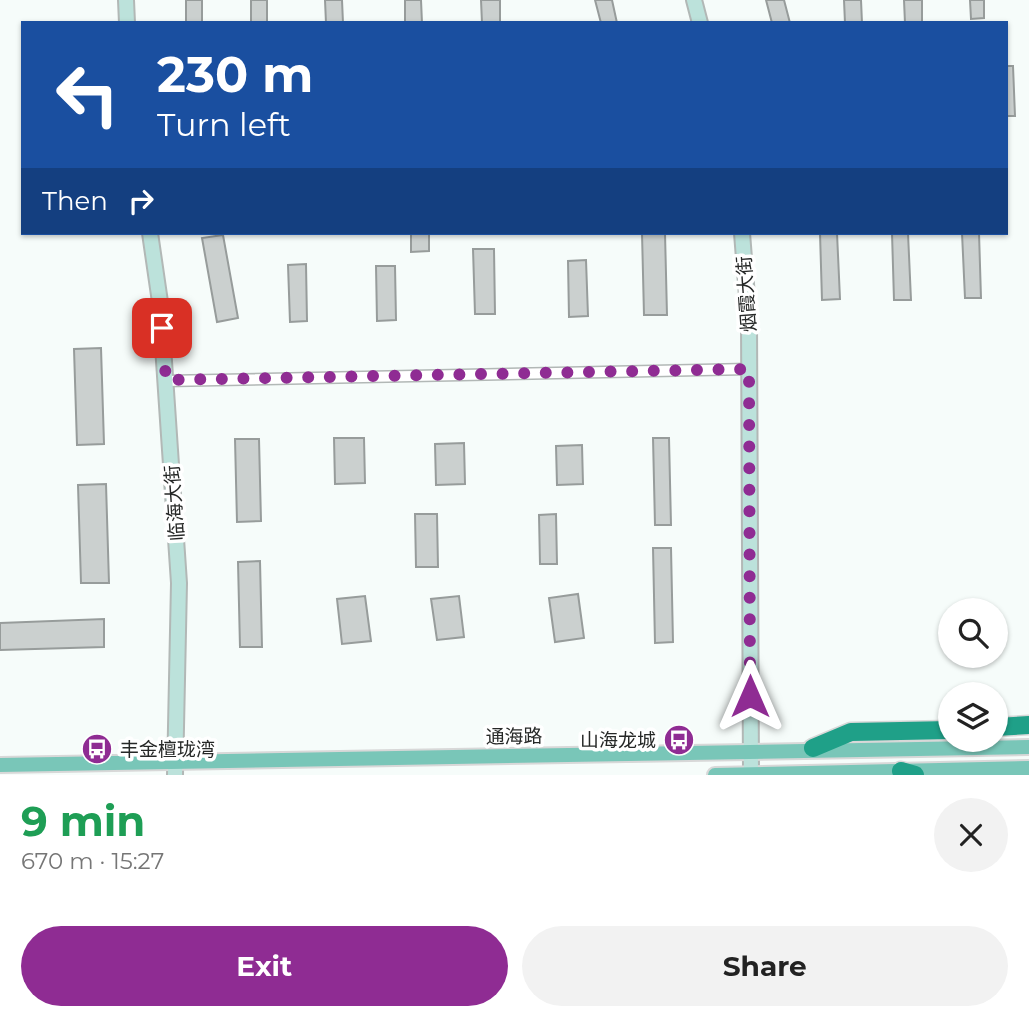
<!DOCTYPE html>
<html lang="en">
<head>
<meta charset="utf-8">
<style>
  :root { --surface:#fff; --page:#f2f2f2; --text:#222; --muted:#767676; --accent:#8f2c93 }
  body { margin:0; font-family:Montserrat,"Noto Sans SC",sans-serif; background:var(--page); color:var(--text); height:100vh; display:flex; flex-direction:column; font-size:26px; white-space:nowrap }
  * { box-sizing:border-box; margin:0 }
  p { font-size:23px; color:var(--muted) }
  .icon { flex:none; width:38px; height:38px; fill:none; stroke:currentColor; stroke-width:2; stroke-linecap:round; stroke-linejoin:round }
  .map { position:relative; height:775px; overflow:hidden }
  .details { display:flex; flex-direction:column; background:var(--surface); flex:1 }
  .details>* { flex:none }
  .guide { position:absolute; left:21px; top:21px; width:987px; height:214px; border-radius:0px; box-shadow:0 2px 5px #0004; background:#1a4fa0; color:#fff; overflow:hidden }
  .fabs { position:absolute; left:938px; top:598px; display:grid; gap:14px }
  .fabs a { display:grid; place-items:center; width:70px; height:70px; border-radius:50%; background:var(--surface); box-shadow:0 2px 5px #0004; font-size:35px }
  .pin { position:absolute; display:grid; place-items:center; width:60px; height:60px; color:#fff; margin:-30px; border-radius:14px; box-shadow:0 4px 10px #0006 }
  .me { position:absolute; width:77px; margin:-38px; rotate:0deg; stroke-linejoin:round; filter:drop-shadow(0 0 5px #0008) }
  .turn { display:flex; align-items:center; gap:24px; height:147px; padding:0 21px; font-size:32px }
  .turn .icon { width:91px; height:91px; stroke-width:2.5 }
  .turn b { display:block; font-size:49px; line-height:60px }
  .then { display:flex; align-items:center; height:66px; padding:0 21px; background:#0003; gap:14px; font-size:26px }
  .round { display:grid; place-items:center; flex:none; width:74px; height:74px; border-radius:37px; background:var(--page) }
  .headline { display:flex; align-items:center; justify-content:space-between; height:119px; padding:0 21px }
  h1 { font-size:42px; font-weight:700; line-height:52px; color:#1e9e55 }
  .action { display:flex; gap:14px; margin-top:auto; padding:14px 21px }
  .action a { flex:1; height:80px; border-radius:42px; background:var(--accent); color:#fff; font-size:28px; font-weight:700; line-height:80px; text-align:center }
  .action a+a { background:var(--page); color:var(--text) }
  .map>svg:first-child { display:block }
  .building { fill:#cbd0cf; stroke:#979c9b; stroke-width:2 }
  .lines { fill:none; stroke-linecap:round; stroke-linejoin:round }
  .street-casing { stroke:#b2b8b6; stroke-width:13 }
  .secondary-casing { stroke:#b2b8b6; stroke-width:18 }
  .primary-casing { stroke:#d8d8d8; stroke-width:18 }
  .highway-casing { stroke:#d8d8d8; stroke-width:21 }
  .street { stroke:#fff; stroke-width:10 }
  .secondary { stroke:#bce2db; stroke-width:14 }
  .primary { stroke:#79c6b8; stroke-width:14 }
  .highway { stroke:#1fa088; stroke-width:18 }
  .route { stroke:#8f2c93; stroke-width:12; stroke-dasharray:0 21.6 }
  .labels { text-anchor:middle; stroke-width:7; stroke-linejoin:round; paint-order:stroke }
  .street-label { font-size:19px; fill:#262827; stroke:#fff }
  .poi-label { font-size:19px; fill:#262827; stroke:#fff; text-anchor:end }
</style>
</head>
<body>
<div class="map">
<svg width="1029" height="775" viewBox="0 0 1029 775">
  <rect width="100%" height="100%" fill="#f6fcfa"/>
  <!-- building -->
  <path class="building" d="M186,0H202V23H186Z
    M251,0H267V23H251Z
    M325,0H342L343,23H326Z
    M405,0H421L422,23H405Z
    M481,0H500V23H482Z
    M595,0H612L617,23H601Z
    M766,0H784L790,23H772Z
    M844,0H861L862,23H845Z
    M904,0H922V23H905Z
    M970,0H984V18L971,19Z
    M1006,66H1013L1015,116H1006Z
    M411,233H429V251L411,252Z
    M642,233H665L667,315H644Z
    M820,233H837L840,299L822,300Z
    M892,233H908L911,300H894Z
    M962,233H979L981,298H965Z
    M223,235L238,318L217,322L202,238Z
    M473,249H494L495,314H475Z
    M586,260L588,316L569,317L568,261Z
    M306,264L307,321L290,322L288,265Z
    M376,266H395L396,320L377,321Z
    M101,348L104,444L77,445L74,349Z
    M334,438H364L365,483L335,484Z
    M653,438H669L671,525H655Z
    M235,439H259L261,521L237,522Z
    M464,443L465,484L436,485L435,444Z
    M582,445L583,484L557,485L556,446Z
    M106,484L109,583H81L78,485Z
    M415,514H437L438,567H416Z
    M556,514L557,564H540L539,515Z
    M653,548H671L673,642L655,643Z
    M260,561L262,647H240L238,562Z
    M578,594L584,638L555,642L549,598Z
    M365,596L371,641L342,644L337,599Z
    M459,596L464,637L437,640L431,599Z
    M104,619V647L0,650V623Z"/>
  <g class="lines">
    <!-- street casing -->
    <g class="street-casing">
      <path id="street" d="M165,381L749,369"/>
    </g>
    <!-- secondary casing -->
    <g class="secondary-casing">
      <path id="secondary" d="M126,0L127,23
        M694,0L700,23
        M150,233L160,302L179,583L175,775
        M742,233L749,322L751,775"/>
    </g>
    <!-- primary casing -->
    <g class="primary-casing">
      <path id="primary" d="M0,765L1029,747
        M715,775L1029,768"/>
    </g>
    <!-- highway casing -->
    <g class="highway-casing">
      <path id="highway" d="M996,727L1029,725
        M813,748L851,732L950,730
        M901,771L915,775"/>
    </g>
    <!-- street -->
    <use href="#street" class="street"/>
    <!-- secondary -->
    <use href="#secondary" class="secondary"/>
    <!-- primary -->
    <use href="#primary" class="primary"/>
    <!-- highway -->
    <use href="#highway" class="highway"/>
  </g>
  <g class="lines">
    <!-- route -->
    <path class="route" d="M162,328L166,380L749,369L750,696"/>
  </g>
  <!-- icons -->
  <defs>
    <g id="bus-disc" transform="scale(1.575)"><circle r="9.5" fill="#8f2c93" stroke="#fff"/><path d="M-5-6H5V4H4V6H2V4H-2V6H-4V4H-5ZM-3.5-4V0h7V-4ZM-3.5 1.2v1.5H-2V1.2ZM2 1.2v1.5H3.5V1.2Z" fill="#fff"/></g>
  </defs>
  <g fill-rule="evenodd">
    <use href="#bus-disc" x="679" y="740"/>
    <use href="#bus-disc" x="97" y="749"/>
  </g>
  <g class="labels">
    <!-- street labels -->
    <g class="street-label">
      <text transform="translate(746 294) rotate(-94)" y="7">烟霞大街</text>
      <text transform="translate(174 503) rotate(-94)" y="7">临海大街</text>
      <text transform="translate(514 736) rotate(-1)" y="7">通海路</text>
    </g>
    <!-- poi labels -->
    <g class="poi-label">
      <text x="656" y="747">山海龙城</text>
      <text x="120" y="756" text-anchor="start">丰金檀珑湾</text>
    </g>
  </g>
</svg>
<div class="fabs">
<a><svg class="icon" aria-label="search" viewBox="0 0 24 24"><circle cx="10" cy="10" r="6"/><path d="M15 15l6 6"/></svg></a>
<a><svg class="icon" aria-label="layers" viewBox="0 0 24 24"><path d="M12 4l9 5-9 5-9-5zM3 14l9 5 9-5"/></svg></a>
</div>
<div class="pin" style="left:162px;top:328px;background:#d93025"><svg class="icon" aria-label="arrive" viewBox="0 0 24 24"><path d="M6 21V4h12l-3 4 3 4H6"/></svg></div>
<svg class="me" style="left:750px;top:696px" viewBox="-20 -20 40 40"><path d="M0-17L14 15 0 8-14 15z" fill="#8f2c93" stroke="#fff" stroke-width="4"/></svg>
<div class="guide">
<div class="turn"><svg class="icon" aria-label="left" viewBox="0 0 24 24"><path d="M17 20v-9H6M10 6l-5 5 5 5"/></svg><div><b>230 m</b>Turn left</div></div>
<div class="then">Then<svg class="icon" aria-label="right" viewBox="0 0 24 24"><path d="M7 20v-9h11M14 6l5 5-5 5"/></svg></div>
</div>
</div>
<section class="details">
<div class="headline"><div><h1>9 min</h1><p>670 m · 15:27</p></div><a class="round"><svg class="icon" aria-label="close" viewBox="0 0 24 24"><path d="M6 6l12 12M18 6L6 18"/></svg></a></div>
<div class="action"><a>Exit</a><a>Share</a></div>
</section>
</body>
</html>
